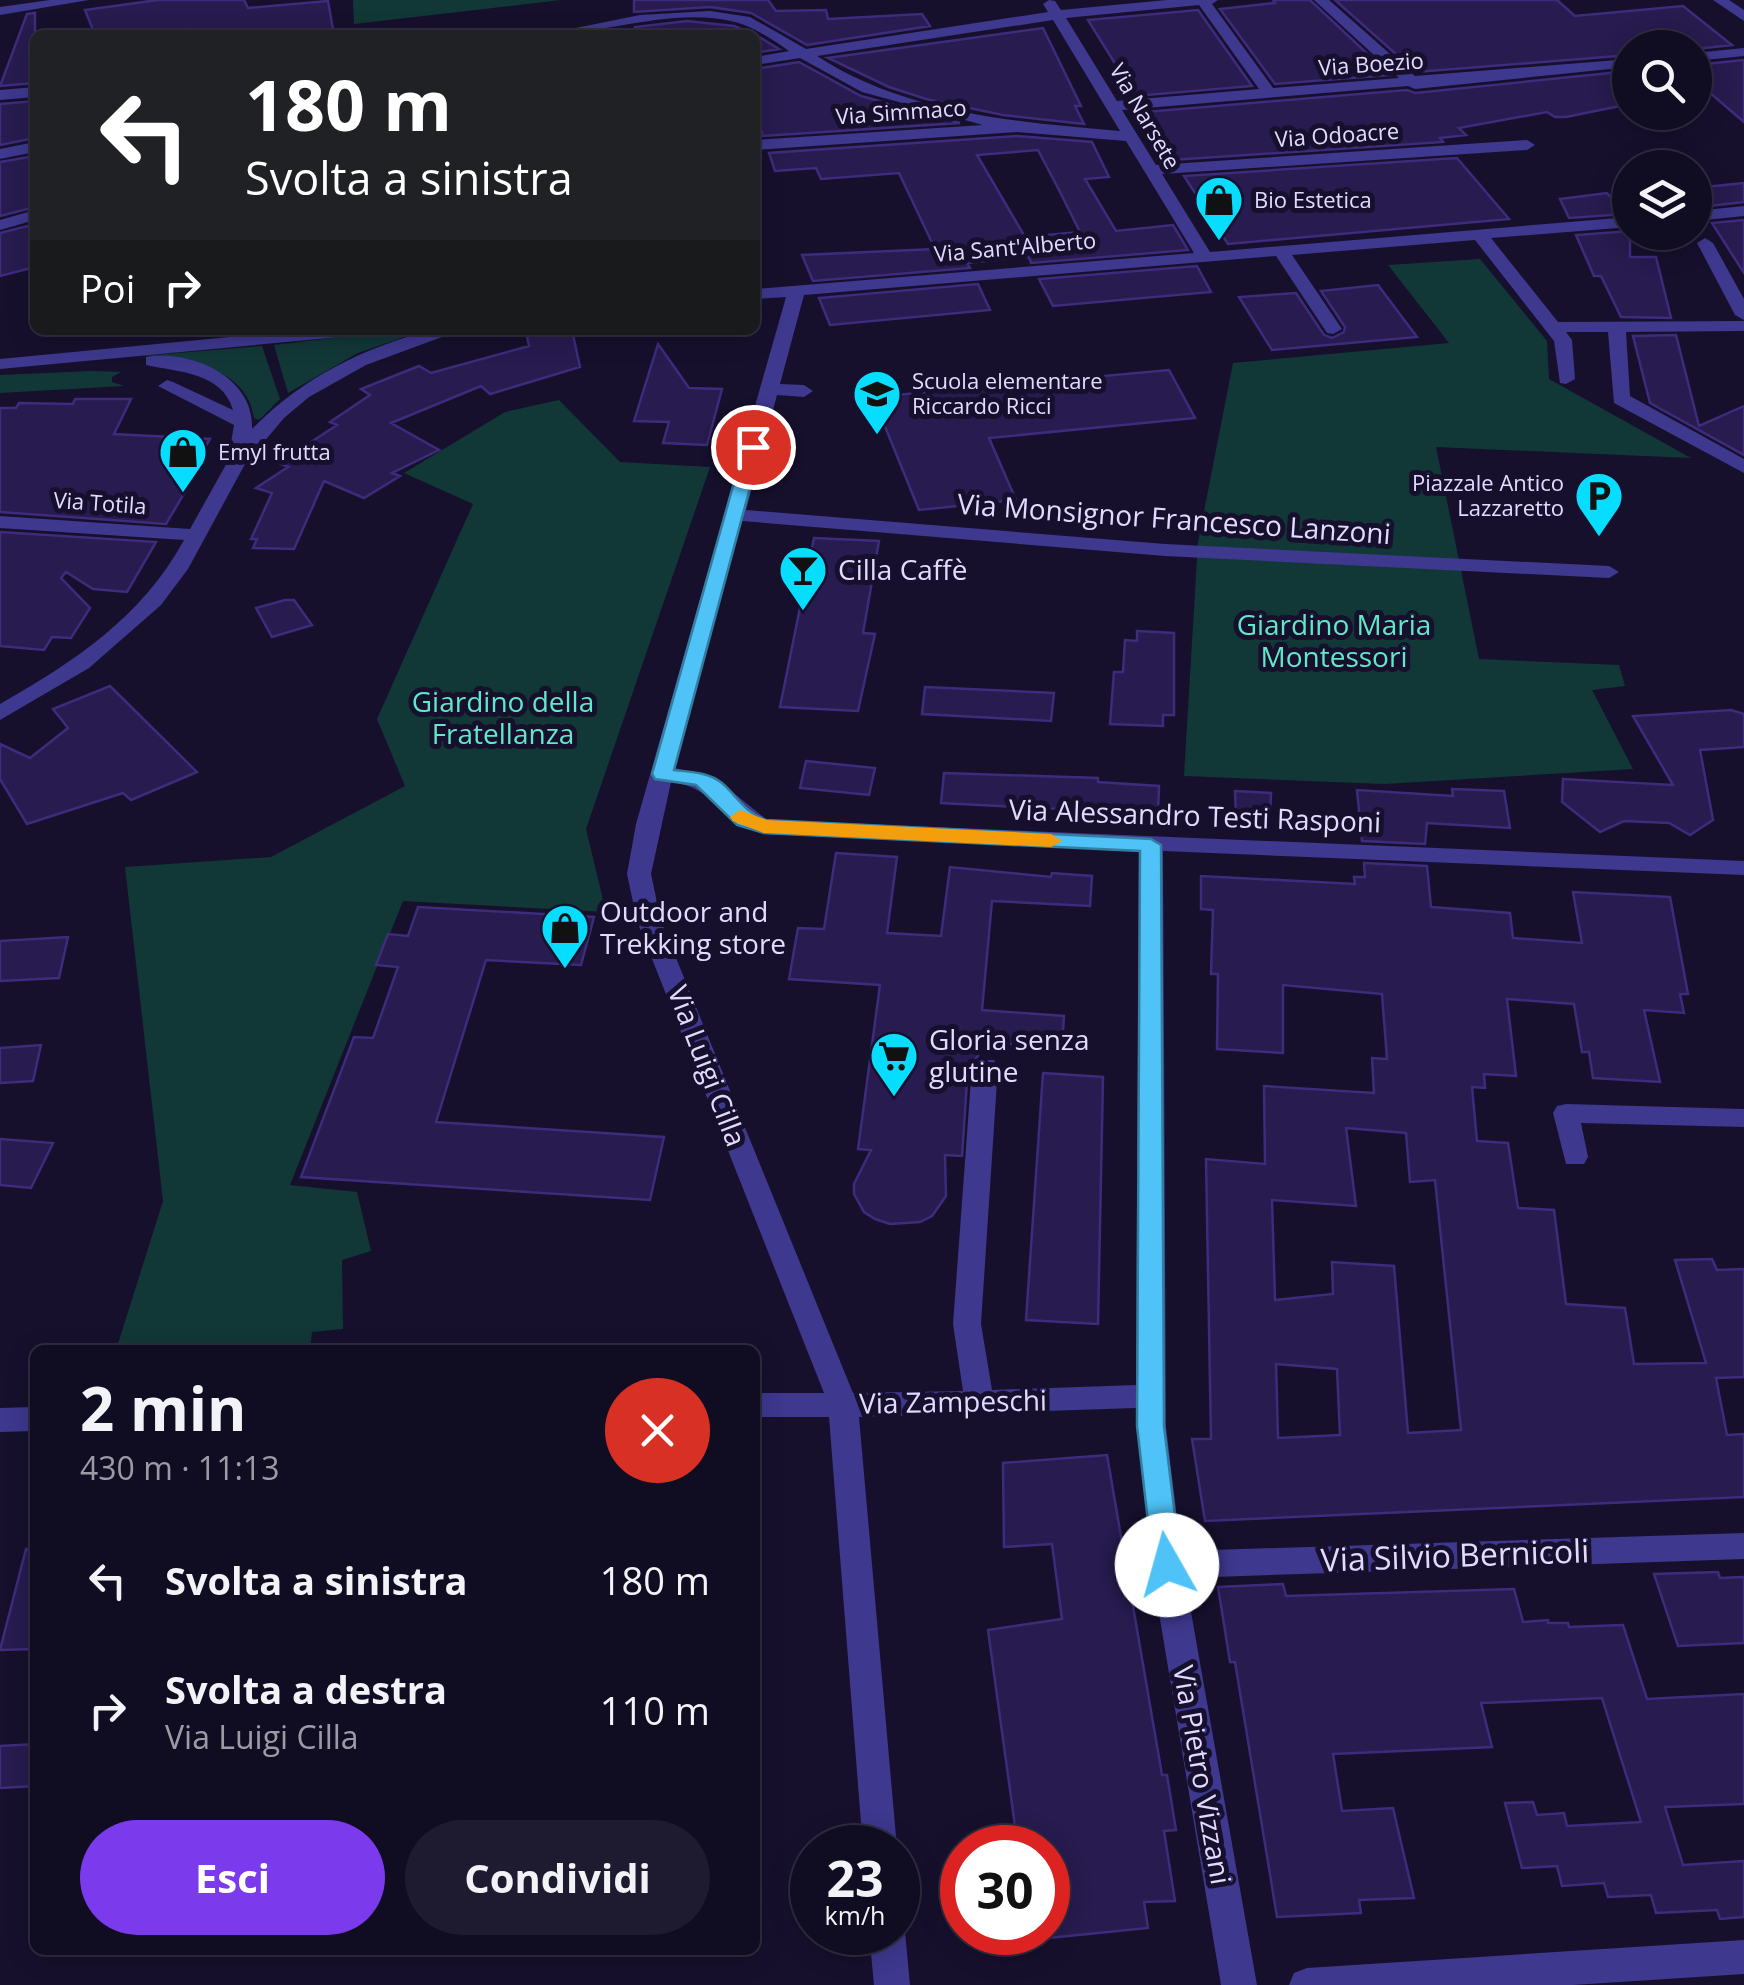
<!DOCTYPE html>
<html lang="it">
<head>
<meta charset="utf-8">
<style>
  :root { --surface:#100c22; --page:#1e1a2f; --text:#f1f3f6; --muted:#9c9ba5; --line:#302c40; --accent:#7c3aed }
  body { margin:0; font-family:"Open Sans",sans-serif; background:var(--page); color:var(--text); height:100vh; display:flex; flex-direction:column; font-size:38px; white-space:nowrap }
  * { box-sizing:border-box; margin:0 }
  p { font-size:32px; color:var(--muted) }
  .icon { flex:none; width:55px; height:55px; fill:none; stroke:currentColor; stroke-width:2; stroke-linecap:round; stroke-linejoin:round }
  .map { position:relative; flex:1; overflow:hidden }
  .sheet { position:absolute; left:30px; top:1345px; width:730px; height:610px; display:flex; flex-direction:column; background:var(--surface); border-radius:15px; box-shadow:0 5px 25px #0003,0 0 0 2px var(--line) }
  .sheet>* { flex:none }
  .guide { position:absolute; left:30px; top:30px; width:730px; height:305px; border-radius:15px; box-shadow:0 5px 25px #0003,0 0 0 2px var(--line); background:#202124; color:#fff; overflow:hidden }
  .buttons { position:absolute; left:1612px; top:30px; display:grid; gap:20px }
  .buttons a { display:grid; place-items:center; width:100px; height:100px; border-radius:50%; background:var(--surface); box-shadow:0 5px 25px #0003,0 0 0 2px var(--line); font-size:50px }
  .speed { position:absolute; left:790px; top:1825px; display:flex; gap:20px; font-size:50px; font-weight:700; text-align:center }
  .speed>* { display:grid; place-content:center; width:130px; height:130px; border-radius:50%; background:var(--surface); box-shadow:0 5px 25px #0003,0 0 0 2px var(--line); line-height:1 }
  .speed small { font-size:25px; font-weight:400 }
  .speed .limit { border:15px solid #d22; background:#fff; color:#111 }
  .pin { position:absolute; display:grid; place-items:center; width:85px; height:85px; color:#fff; margin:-42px; border:5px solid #fff; border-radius:50%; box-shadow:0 2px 10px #0007 }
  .me { position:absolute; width:110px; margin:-55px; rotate:353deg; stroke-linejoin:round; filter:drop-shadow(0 0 8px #0008) }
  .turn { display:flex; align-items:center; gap:35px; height:210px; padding:0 50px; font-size:45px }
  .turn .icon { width:130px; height:130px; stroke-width:2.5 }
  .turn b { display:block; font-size:70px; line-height:85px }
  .then { display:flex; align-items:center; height:95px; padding:0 50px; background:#0003; gap:20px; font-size:38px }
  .round { display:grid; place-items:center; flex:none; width:105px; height:105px; border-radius:52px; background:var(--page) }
  .headline { display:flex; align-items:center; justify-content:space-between; height:170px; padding:0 50px }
  h1 { font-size:60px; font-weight:700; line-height:75px }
  .cta { display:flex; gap:20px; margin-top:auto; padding:20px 50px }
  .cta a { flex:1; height:115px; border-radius:60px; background:var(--accent); color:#fff; font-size:40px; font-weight:700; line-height:115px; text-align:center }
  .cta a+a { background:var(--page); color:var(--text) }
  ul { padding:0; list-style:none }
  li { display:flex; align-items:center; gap:30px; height:130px; padding:0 50px }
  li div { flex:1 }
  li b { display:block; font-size:38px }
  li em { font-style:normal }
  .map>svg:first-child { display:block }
  .green { fill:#123737 }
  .building { fill:#271b4f; stroke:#3e2b7c; stroke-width:2.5; fill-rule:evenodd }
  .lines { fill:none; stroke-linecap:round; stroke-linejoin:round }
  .minor { fill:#3e388e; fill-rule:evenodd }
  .route { fill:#4fc3f7; stroke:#337fa1; stroke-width:2.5 }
  .slow { fill:#f59e0b }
  .labels { text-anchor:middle; stroke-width:10; stroke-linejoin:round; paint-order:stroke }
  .far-street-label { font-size:22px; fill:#e1dbff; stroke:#16102d }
  .far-poi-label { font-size:22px; fill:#e1dbff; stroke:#16102d; text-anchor:start }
  .street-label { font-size:28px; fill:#e1dbff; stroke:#16102d }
  .poi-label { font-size:28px; fill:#e1dbff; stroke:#16102d; text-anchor:start }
  .park-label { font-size:28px; fill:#5fe8ca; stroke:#16102d }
  .near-street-label { font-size:32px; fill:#e1dbff; stroke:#16102d }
</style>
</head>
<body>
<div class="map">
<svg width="1744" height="1985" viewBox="0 0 1744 1985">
  <rect width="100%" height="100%" fill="#16102d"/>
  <!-- green -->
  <path class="green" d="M353,0H561L354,24Z
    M1480,259L1547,341L1549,379L1691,458L1436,447L1479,659L1619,665L1625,686L1592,690L1633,769L1384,784L1184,776L1198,542L1233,363L1449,343L1388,265Z
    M398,330H413V334L358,353L288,393L274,345Z
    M262,346L280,399L259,420L254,418C247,367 186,359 142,356Z
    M91,371L121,372L112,377V382L124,386L0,393V375Z
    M559,400L620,462L710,467L586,829L606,912L403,901L290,1185L357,1192L371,1251L342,1260L343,1329L312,1332L310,1350H116L163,1201L125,867L271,857L405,786L377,719L473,504L404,473L505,412Z"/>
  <!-- building -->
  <path class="building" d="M158,0H244L248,8L328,1L334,35H190L189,29L143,35H95L85,10Z
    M634,0H768L776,11L826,10L828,19L922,14L930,26L807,45L751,13L710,7L634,12Z
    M1273,0H1310L1390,75L1275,84L1220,9L1275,3Z
    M1335,0H1557L1575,16L1683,6L1732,45L1695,49L1634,48L1630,44V55L1416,72Z
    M1198,10L1252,86L1135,96L1088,20Z
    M35,13V83L0,86L27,14Z
    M687,21L734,26L754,34L779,49L755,53V35H636L635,27Z
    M1043,28L1081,106H1075L1084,124L1003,115L926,99L889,87L828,58Z
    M1744,60V122L1695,80V65Z
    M799,62L861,96L960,123L763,136L755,111V69Z
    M1630,71V104L1566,117H1555L1547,112L1459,128L1466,135L1440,138L1443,142L1172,160L1145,112L1407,90L1415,93Z
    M35,101V138L0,145V104Z
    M1017,136L1092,142L1109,177L1085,179L1116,231L1173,225L1188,250L1031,263L1029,257L967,263L970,268L813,281L802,255L935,249L899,173L821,179L816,168L775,171L769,153ZM1038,150L1059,190L1080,232L1025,237L977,155Z
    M35,156V207L0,216V162Z
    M1457,158L1509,219L1228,244L1184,176Z
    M1744,183V202L1701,207L1695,197V188Z
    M1607,193L1626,214L1569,218L1560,199Z
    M1744,220V273L1712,223Z
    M35,224V267L0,276V233Z
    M1630,231V257H1656L1671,318L1621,317L1601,276H1594L1576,235Z
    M1197,266L1211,292L1053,306L1039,279Z
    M978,284L990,310L830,325L819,298Z
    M1378,285L1417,337L1272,350L1239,297L1296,293L1324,335L1332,338L1344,332L1345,327L1321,291Z
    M572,330L580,367L490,394L481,386L391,423L439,450L392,473L400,476L364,498L324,481L294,549L253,548L257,539H251L272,493L256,488L288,467L279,463L337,425L330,422L370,395L361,389L419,366L431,373L529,346L526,332Z
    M1676,335L1699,426L1744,406V455L1650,403L1633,336Z
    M658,344L689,388L722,389L707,445L663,443L669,422L634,421Z
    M1169,370L1195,418L989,438L1016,500L919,510L873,397Z
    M75,399H131L114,434L210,439L183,485H189L166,524L0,512V408H16L19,403L73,404Z
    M0,532L156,542L127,592L93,589L66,572L61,578L90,608L71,638L52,637L44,650L0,646Z
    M814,538L879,541L863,633L875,634L858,711L780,707Z
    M285,600H294L312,625L272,637L256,608Z
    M1137,631L1174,633V715H1163V726L1110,724L1114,672H1123L1125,640L1137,641Z
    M110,686L197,772L131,800L123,793L27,824L0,779V744L30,758L68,728L53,709Z
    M925,687L1054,693L1051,721L922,714Z
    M1731,710L1744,714V747L1700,750L1713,820L1690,835L1669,823L1624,821L1600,832L1562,802L1563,779L1673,785L1633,716Z
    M806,761L875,768L869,795L800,788Z
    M944,773L1098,778V782L1159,786L1158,814L941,803Z
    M1452,789L1504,791L1510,828L1427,823L1425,844L1362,841L1357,790L1453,796Z
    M1235,791L1271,793L1270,819L1236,817Z
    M836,853L897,857L887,933L941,936L950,867L1051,877L1052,873L1092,876L1090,906L992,901L982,1010L1064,1016L1062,1048L979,1042L978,1056L968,1066L962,1156L945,1155L946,1196L932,1216L920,1222L890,1224L875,1219L864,1212L854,1194V1184L871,1150L858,1149L880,985L789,979L798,928L824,929Z
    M1364,863L1427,866L1431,907L1510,913L1513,938L1582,943L1573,892L1670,897L1688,994H1680L1684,1013L1644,1010L1660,1082L1593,1078L1589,1052H1582L1574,1004L1507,999L1516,1076L1484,1074L1485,1088L1472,1087L1477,1141L1508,1143L1518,1208L1554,1210L1566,1304L1625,1308L1634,1364L1706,1363L1675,1260L1712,1259L1717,1270L1744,1269V1377L1716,1378L1727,1435L1744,1434V1497L1205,1521L1192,1439H1211L1206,1159L1265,1164L1264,1086L1374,1093L1372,1058L1387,1059L1382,994L1283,985V1053L1217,1049L1218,974H1211L1213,910L1201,909V876L1355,884L1354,877H1365ZM1346,1128L1406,1133L1410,1182L1435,1180L1461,1430L1408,1433L1394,1266L1332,1262L1333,1294L1275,1300L1272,1200L1356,1206ZM1276,1364L1337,1369L1340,1435L1278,1438Z
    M418,907L594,917L581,965L486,960L436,1122L664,1137L650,1200L301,1177L354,1037L373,1038L398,967L376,965L388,934L408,936Z
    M68,937L59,978L0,981V941Z
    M41,1045L33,1081L0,1083V1048Z
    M1043,1073L1103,1077L1098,1324L1026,1320Z
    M0,1139L53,1143L31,1188L0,1185Z
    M1107,1455L1162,1775H1167L1176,1830L1164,1831L1175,1901L1144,1902L1148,1928L1048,1938V1848H1018L988,1630L1062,1619L1052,1544L1004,1547L1003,1463Z
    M26,1549L35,1551V1649L0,1650Z
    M1718,1572L1720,1578L1744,1577V1643L1678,1646L1654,1574Z
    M1283,1584L1286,1596L1514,1589L1523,1622L1548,1620V1623H1568L1569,1627L1623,1625L1647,1699L1744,1694V1804L1665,1807L1683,1865L1744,1861V1917L1720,1919L1717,1910L1656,1913L1651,1895L1608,1897L1604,1883L1562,1886L1557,1866L1522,1868L1505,1803L1533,1802L1537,1815L1564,1813L1567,1826L1641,1822L1602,1698L1481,1703L1492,1747L1333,1754L1342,1811L1393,1808L1414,1898L1359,1900L1361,1913L1277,1917L1235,1662H1230L1218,1587Z
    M35,1744V1786L0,1788V1746Z"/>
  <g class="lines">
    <!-- minor -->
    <path class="minor" d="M50,0H89L0,15V7Z
      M1049,0L1055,1L1061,10L1167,0H1218L1212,4L1273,88L1399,78L1314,0H1329L1415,76L1630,59V67L1415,89L1408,86L1122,110L1156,165L1527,140L1535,145L1527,150L1162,174L1210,252L1630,217V227L1491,238L1558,322L1744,321V331L1626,332L1630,396L1744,459V473L1614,403L1608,332H1566L1572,340L1575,379L1566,384L1560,383L1554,341L1475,240L1292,255L1342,329L1333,334L1327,333L1276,256L804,295L780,384L804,385L813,391L804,397L777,395L746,510L1165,544L1609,566L1619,572L1609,578L1165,556L742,521L675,768L715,778L767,820L1744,861V875L1163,851L1166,1427L1181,1551L1744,1533V1559L1185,1578L1257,1985H1221L1151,1565L1136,1408L859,1417L897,1848H863L829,1417H755V1393H824L637,921L627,874L636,824L786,297L755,299V289L1194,253L1126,141L1017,132L755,150V140L983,125L862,92L800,58L755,65V57L789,51C773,40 754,27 735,22C672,6 604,35 541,35L640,15L710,11L750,17L806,49L1048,12L1043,4ZM1199,5L1259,89L1117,101L1066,18ZM1053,20L1120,131C1017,122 906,114 817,56ZM671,782C715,787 724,824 764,834L1139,850L1136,1385L992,1390L981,1324L998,1066L994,1060H976L972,1066L953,1324L963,1391L853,1393L661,921L651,874Z
      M1713,0H1729L1744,10V21Z
      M1744,48V56L1695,61V53Z
      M35,87V97L0,100V90Z
      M35,142V152L0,159V149Z
      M1744,206V216L1695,221V211Z
      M35,210V220L0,230V220Z
      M1705,238L1713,243L1744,299V320L1735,315L1697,243Z
      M304,330H370L361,335L0,369V359Z
      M431,330H461L366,365L309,397L284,418L245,464L188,569L161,605L89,668L0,720V704C74,662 142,617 184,540L0,528V516L190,529L228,461L234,425L158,386L167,380L173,382L233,410C222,372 178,372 146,365V357C191,349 255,377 252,429C302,378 363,348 431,330Z
      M1566,1104L1744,1109V1127L1581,1123L1588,1157L1584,1164H1566L1553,1113L1557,1106Z
      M35,1407V1431L0,1432V1408Z
      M898,1919L905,1932L910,1985H874L869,1932H898Z
      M1744,1940V1974L1573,1985H1289L1294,1973L1307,1968Z"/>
  </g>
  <!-- route -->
  <path class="route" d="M753,442L761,447L674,770C690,772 708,772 722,783C738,797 745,813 766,820L1151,839L1161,845L1164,1426L1181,1565L1177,1574L1167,1577L1157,1574L1153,1565L1137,1426L1140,851L764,833L737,825L696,785L655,779L652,774L744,447Z"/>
  <!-- slow -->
  <path class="slow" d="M740,810L767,820L1051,834L1062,841L1051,847L764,833L733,821L730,817Z"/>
  <!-- icons -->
  <defs>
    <g id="shop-pin" transform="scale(2.5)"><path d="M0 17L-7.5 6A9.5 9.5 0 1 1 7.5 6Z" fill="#07deff" stroke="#16102d"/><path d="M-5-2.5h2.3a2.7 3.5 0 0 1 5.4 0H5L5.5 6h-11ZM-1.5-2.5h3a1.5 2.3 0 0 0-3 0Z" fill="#111"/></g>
    <g id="school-pin" transform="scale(2.5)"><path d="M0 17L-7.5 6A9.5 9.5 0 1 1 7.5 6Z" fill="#07deff" stroke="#16102d"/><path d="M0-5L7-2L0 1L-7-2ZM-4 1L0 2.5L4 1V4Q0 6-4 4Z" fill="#111"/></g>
    <g id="parking-pin" transform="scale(2.5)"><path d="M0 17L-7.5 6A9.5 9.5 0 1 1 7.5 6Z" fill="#07deff" stroke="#16102d"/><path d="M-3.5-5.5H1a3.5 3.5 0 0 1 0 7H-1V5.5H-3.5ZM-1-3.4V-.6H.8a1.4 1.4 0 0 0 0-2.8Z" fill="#111"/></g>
    <g id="bar-pin" transform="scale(2.5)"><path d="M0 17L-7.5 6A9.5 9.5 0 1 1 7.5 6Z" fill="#07deff" stroke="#16102d"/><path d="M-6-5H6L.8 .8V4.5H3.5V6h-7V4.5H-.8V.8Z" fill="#111"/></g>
    <g id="supermarket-pin" transform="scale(2.5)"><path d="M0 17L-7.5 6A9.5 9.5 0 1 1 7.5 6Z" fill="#07deff" stroke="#16102d"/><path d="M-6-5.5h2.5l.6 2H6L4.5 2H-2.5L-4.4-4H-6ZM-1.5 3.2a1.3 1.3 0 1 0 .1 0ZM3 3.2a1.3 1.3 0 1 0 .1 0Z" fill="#111"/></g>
  </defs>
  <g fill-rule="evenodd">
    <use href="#shop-pin" x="1219" y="200"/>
    <use href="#school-pin" x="877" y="394"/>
    <use href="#shop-pin" x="183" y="452"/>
    <use href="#parking-pin" x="1599" y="496"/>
    <use href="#bar-pin" x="803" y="570"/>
    <use href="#shop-pin" x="565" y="928"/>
    <use href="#supermarket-pin" x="894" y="1056"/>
  </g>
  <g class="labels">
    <!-- far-street labels -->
    <g class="far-street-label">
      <text transform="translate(1371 64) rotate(-4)" y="8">Via Boezio</text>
      <text transform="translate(901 112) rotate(-4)" y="8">Via Simmaco</text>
      <text transform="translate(1145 116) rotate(60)" y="8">Via Narsete</text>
      <text transform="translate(1337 135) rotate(-4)" y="8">Via Odoacre</text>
      <text transform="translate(1015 247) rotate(-5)" y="8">Via Sant'Alberto</text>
      <text transform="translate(100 503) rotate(4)" y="8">Via Totila</text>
    </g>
    <!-- far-poi labels -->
    <g class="far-poi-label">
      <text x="1254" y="208">Bio Estetica</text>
      <text x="912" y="389">Scuola elementare<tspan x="912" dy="25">Riccardo Ricci</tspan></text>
      <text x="218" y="460">Emyl frutta</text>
      <text x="1564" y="491" text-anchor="end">Piazzale Antico<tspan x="1564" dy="25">Lazzaretto</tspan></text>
    </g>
    <!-- street labels -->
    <g class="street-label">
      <text transform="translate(1174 519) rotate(4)" y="10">Via Monsignor Francesco Lanzoni</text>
      <text transform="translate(1195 816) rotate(2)" y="10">Via Alessandro Testi Rasponi</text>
      <text transform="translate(707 1066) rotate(69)" y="10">Via Luigi Cilla</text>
      <text transform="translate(953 1402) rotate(-1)" y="10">Via Zampeschi</text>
      <text transform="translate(1202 1775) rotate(80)" y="10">Via Pietro Vizzani</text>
    </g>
    <!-- poi labels -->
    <g class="poi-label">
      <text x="838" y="580">Cilla Caffè</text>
      <text x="600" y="922">Outdoor and<tspan x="600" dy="32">Trekking store</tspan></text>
      <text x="929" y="1050">Gloria senza<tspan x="929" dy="32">glutine</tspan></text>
    </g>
    <!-- park labels -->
    <g class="park-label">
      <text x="1334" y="635">Giardino Maria<tspan x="1334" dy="32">Montessori</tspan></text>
      <text x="503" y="712">Giardino della<tspan x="503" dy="32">Fratellanza</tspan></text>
    </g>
    <!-- near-street labels -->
    <g class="near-street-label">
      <text transform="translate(1455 1556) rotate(-2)" y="11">Via Silvio Bernicoli</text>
    </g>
  </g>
</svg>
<div class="buttons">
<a><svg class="icon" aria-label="search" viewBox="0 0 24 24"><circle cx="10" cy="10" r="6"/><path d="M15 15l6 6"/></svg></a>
<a><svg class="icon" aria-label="layers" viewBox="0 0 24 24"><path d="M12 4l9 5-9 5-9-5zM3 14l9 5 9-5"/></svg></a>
</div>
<div class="speed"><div>23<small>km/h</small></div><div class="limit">30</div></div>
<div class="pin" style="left:753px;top:447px;background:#d93025"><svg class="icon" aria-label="arrive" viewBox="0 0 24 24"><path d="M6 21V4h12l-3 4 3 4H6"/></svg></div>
<svg class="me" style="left:1167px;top:1565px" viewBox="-20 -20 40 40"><circle r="19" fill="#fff"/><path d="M0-13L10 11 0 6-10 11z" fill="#4fc3f7"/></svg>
<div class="guide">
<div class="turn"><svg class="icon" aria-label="left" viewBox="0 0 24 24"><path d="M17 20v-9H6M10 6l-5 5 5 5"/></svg><div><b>180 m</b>Svolta a sinistra</div></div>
<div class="then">Poi<svg class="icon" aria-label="right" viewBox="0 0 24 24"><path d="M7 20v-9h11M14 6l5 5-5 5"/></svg></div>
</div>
<section class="sheet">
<div class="headline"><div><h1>2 min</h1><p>430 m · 11:13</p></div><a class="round" style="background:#d93025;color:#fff"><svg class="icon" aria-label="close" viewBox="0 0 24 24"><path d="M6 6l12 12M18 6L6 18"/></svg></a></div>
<ul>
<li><svg class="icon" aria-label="left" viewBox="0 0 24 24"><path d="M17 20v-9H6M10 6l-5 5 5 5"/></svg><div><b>Svolta a sinistra</b></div><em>180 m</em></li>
<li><svg class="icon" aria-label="right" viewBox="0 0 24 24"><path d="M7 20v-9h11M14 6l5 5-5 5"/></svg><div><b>Svolta a destra</b><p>Via Luigi Cilla</p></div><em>110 m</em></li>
</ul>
<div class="cta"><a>Esci</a><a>Condividi</a></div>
</section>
</div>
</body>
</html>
